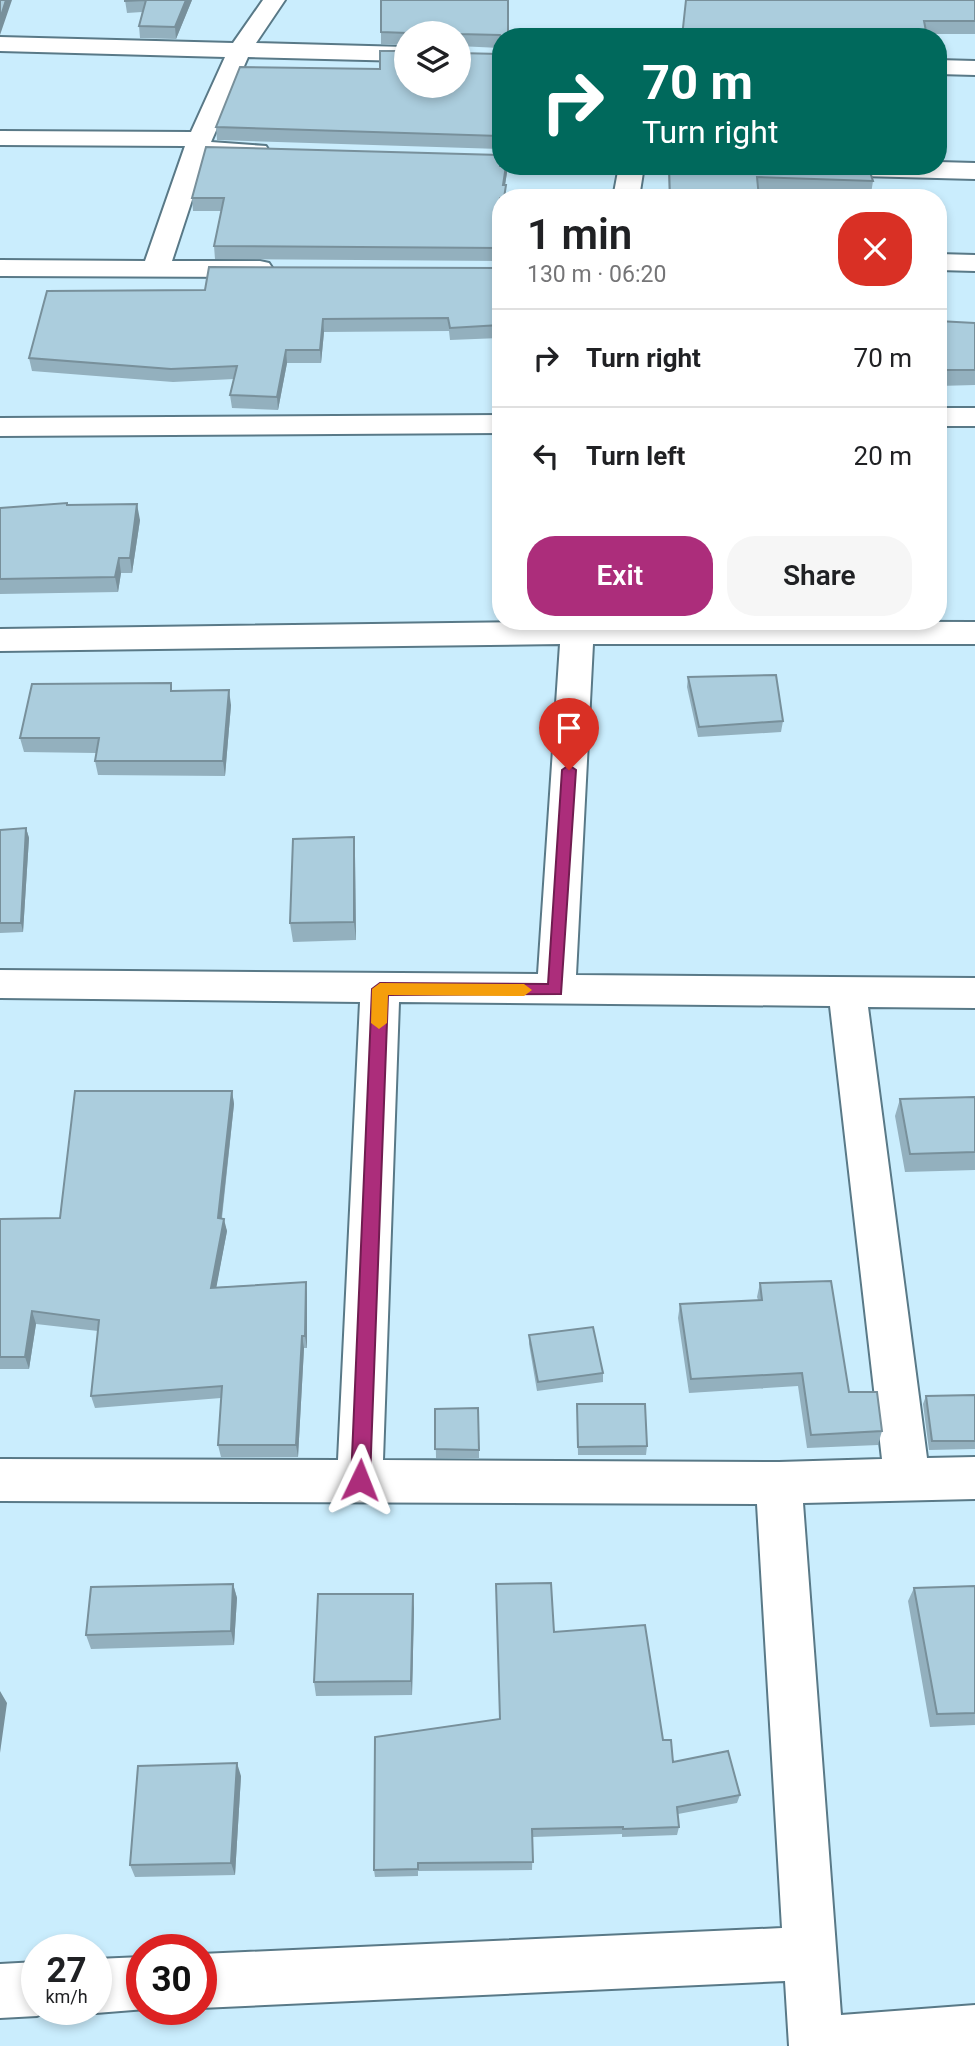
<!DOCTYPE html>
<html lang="en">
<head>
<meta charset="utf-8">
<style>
  :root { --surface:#fff; --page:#f6f6f6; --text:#202124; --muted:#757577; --line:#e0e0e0; --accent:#ac2d7b }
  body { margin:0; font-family:Roboto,sans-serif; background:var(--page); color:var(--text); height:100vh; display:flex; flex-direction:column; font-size:26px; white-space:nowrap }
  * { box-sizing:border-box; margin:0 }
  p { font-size:23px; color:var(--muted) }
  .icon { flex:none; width:38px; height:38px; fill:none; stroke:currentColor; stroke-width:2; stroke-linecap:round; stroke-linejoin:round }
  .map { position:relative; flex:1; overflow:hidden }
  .sheet { position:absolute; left:492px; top:189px; width:455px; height:441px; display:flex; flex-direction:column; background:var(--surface); border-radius:28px; box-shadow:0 4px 10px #0003 }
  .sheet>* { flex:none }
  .guide { position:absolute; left:492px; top:28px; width:455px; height:147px; border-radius:28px; box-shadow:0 4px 10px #0003; background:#00695c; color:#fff; overflow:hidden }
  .tools { position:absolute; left:394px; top:21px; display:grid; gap:14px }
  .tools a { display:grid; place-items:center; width:77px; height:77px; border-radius:50%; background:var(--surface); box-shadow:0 4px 10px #0003; font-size:35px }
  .speed { position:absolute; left:21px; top:1934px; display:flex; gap:14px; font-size:35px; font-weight:700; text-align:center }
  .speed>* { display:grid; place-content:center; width:91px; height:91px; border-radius:50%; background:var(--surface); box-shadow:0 4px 10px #0003; line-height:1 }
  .speed small { font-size:18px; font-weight:400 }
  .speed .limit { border:10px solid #d22; background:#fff; color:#111 }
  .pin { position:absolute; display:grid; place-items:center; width:60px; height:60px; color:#fff; margin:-72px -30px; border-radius:50% 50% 50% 0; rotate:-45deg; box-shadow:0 0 7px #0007 }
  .pin .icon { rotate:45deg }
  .me { position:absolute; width:77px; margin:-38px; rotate:2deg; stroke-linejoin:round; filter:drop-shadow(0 0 5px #0008) }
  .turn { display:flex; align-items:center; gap:24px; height:147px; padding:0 35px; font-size:32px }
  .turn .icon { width:91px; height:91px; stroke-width:2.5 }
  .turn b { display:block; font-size:49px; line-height:60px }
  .round { display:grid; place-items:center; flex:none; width:74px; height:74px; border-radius:28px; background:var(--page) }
  .overview { display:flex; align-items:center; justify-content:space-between; height:119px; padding:0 35px }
  h1 { font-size:42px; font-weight:600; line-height:52px }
  .cta { display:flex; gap:14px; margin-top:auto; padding:14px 35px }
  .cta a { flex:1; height:80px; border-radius:28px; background:var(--accent); color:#fff; font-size:28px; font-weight:600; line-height:80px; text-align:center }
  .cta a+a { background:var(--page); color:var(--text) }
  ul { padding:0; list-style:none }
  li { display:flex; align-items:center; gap:21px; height:98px; padding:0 35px; border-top:2px solid var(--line) }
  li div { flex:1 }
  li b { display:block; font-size:26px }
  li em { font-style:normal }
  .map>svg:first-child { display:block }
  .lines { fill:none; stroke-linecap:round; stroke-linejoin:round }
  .street-casing { stroke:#597987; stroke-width:4 }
  .street { fill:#fff; fill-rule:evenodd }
  .wall { fill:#93b0be }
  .shaded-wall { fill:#78909b }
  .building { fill:#abcddd; stroke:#78909b; stroke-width:2 }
  .route { fill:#ac2d7b; stroke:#701d50; stroke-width:2 }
  .slow { fill:#f59e0b }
</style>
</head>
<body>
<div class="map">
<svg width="975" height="2046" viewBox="0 0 975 2046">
  <rect width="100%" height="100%" fill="#caedfd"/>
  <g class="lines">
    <!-- street casing -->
    <g class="street-casing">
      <path id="street" d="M263,0H285L256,43L406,47V61L248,57L211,142L266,146L269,151L266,156L257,158L206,157L172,261H260L269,263L273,269L269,275L260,277L0,276V260L145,261L185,146L0,145V131L191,132L225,57L0,51V37L233,43Z
        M938,60L975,61V75L938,74Z
        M938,162L975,163V179L785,174L776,171L773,166H938Z
        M619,166H644L639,198H613Z
        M938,254L975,255V271L938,270Z
        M938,408H975V426H938Z
        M500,415V433L0,436V418Z
        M594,621L975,622V644H593L576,975L975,978V1008L868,1007L927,1458L975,1457V1499L803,1503L841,2015L975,2005V2046H789L785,1981L201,2008V1954L782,1928L757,1504L0,1501V1459L338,1460L360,1002L0,998V970L538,974L560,644L0,651V629ZM399,1002L830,1006L882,1459L779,1462L383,1460Z
        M142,1957V2009H146L96,2013L87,2009H96V1959Z
        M37,1962V2009H53L37,2016L0,2018V1964Z"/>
    </g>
    <!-- street -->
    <use href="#street" class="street"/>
  </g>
  <!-- wall -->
  <path class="wall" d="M125,0H192L176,39L140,38L139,26L142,12L127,13Z
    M381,0L508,37H500V48L458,46V33H406V45L381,44Z
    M975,0V34H925V37H682Z
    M500,54V149L217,140L216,127L380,69Z
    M500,166H508L505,185L500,198V261L215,259L214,246L222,211H193L192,198Z
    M668,166H868L873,181L871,194L759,191V198H669Z
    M500,268V338L450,340L449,331L324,332L321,363H287L278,410L232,408L230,395L234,379L173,382L32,371L29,358L205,290Z
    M938,321L975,323V385L938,386Z
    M68,505L140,520L132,573H121L118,592L0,594V508Z
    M688,677L783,721L781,732L698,737L687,687Z
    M171,683L172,691L231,705L225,776L98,775L95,761L96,753L24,752L20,738Z
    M26,828L29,838L23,932L0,933V830Z
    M355,856L356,940L293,942L290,923Z
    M232,1091L234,1104L222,1218L227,1231L216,1287L306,1282L307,1295V1348H304L298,1457H221L218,1445L221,1398L95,1408L91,1396L98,1331L36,1324L29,1369H0V1219L60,1218Z
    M975,1097V1170L905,1172L895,1116L900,1099Z
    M760,1283L882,1431L878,1445L807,1448L798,1386L689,1393L678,1318L680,1304L758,1300L757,1297Z
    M529,1335L603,1373V1382L537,1391L529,1344Z
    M975,1395V1449L929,1450L923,1404L926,1396Z
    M577,1404L647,1446L646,1455H578Z
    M435,1409L479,1450V1458H436Z
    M233,1584L237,1598L234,1645L91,1649L86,1635Z
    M975,1586V1725L930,1727L908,1601L914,1588Z
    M414,1608L412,1695L316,1696L314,1682Z
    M554,1632L663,1740L673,1762L740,1795L737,1803L678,1814L679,1827L677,1835L622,1837V1834L533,1837L532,1870L418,1871V1876L375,1877L374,1870L500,1719Z
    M241,1776L235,1875L135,1877L130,1865Z"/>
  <!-- shaded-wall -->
  <path class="shaded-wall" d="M6,0H12L0,35V19Z
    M186,0H192L176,39L175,27Z
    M506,166H508L503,198V185Z
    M323,319L324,332L321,363L320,350Z
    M286,350L287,363L278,410L277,397Z
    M137,504L140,520L132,573L130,558Z
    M119,558L121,573L118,592L115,577Z
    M229,690L231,705L225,776L223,761Z
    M26,828L29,838L23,932L21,923Z
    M354,837L355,856L356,940L354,922Z
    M232,1091L234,1104L220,1231L218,1218Z
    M224,1219L227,1231L214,1300L211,1288Z
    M306,1282L307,1295V1348L305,1336Z
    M32,1311L36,1324L29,1369L25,1357Z
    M302,1336L304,1348L298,1457L296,1445Z
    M233,1584L237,1598L234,1645L231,1631Z
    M413,1594L414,1608L412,1695L411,1681Z
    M0,1691L7,1703L0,1753Z
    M237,1763L241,1776L235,1875L231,1863Z"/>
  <!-- building -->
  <path class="building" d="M0,0H6L0,19Z
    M125,0H186L175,27L139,26L146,0L125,1Z
    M381,0H508V37H502L500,35L458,34V33H408L381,32Z
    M686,0H975V21H924L926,31L871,29L873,37H682Z
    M380,51H406V86H458V53L500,54V136L216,127L240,67L380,69Z
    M206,147L500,155V166H506L503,185H506L504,198H500V248L214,246L224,198H192Z
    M669,166H868L873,181L757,177L759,198H670Z
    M209,267L500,268V325L450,328L448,318L323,319L320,350H286L277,397L230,395L237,366L171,369L29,358L47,291L205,290Z
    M938,321L975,323V370H938Z
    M67,503V505L137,504L130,558H119L115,577L0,579V508Z
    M776,675L783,721L699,727L688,677Z
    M171,683V691L229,690L223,761H95L99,738H20L32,684Z
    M26,828L21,923H0V830Z
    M354,837V922L290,923L293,839Z
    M75,1091H232L218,1218L224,1219L211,1288L306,1282L305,1336H302L296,1445H218L222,1386L91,1396L99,1320L32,1311L25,1357H0V1219L60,1218Z
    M975,1097V1152L910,1154L900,1099Z
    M831,1281L849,1392H877L882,1431L811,1435L802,1373L691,1379L680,1304L762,1300L760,1283Z
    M593,1327L603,1373L538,1382L529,1335Z
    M975,1395V1441H932L926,1396Z
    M577,1404H645L647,1446L578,1447Z
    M478,1408L479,1450L435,1449V1409Z
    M551,1583L554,1632L645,1625L663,1740H671L673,1762L728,1751L740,1795L677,1807L679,1827L623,1829V1827L532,1829L533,1862L418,1863V1869L374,1870L375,1737L500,1719L496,1584Z
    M233,1584L231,1631L86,1635L91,1587Z
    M975,1586V1713L937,1714L914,1588Z
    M318,1594H413L411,1681L314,1682Z
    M237,1763L231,1863L130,1865L138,1766Z"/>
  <!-- route -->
  <path class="route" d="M569,765L576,770L561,994L388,995L370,1480L367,1486L360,1489L353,1486L351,1480L372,989L380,983L548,984L562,770Z"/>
  <!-- slow -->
  <path class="slow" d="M380,983L524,984L532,990L524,996L388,995L387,1023L379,1029L371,1023L372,989Z"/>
</svg>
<div class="tools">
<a><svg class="icon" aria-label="layers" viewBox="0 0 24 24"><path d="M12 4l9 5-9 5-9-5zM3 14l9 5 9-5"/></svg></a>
</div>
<div class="speed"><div>27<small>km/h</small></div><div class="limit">30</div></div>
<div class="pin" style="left:569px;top:770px;background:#d93025"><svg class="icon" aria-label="arrive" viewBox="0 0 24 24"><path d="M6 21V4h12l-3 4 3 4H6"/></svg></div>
<svg class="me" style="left:360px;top:1480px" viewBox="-20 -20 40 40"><path d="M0-17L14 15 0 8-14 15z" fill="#ac2d7b" stroke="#fff" stroke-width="4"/></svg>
<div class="guide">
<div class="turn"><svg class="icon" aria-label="right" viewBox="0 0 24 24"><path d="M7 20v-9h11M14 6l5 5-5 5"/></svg><div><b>70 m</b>Turn right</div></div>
</div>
<section class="sheet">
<div class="overview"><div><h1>1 min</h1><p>130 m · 06:20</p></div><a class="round" style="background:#d93025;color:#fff"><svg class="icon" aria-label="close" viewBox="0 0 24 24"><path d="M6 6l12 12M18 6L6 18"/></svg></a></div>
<ul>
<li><svg class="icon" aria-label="right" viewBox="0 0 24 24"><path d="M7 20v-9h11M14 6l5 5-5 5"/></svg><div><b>Turn right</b></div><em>70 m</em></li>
<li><svg class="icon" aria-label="left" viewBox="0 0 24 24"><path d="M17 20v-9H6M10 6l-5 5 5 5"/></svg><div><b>Turn left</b></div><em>20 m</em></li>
</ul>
<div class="cta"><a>Exit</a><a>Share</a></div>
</section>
</div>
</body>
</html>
